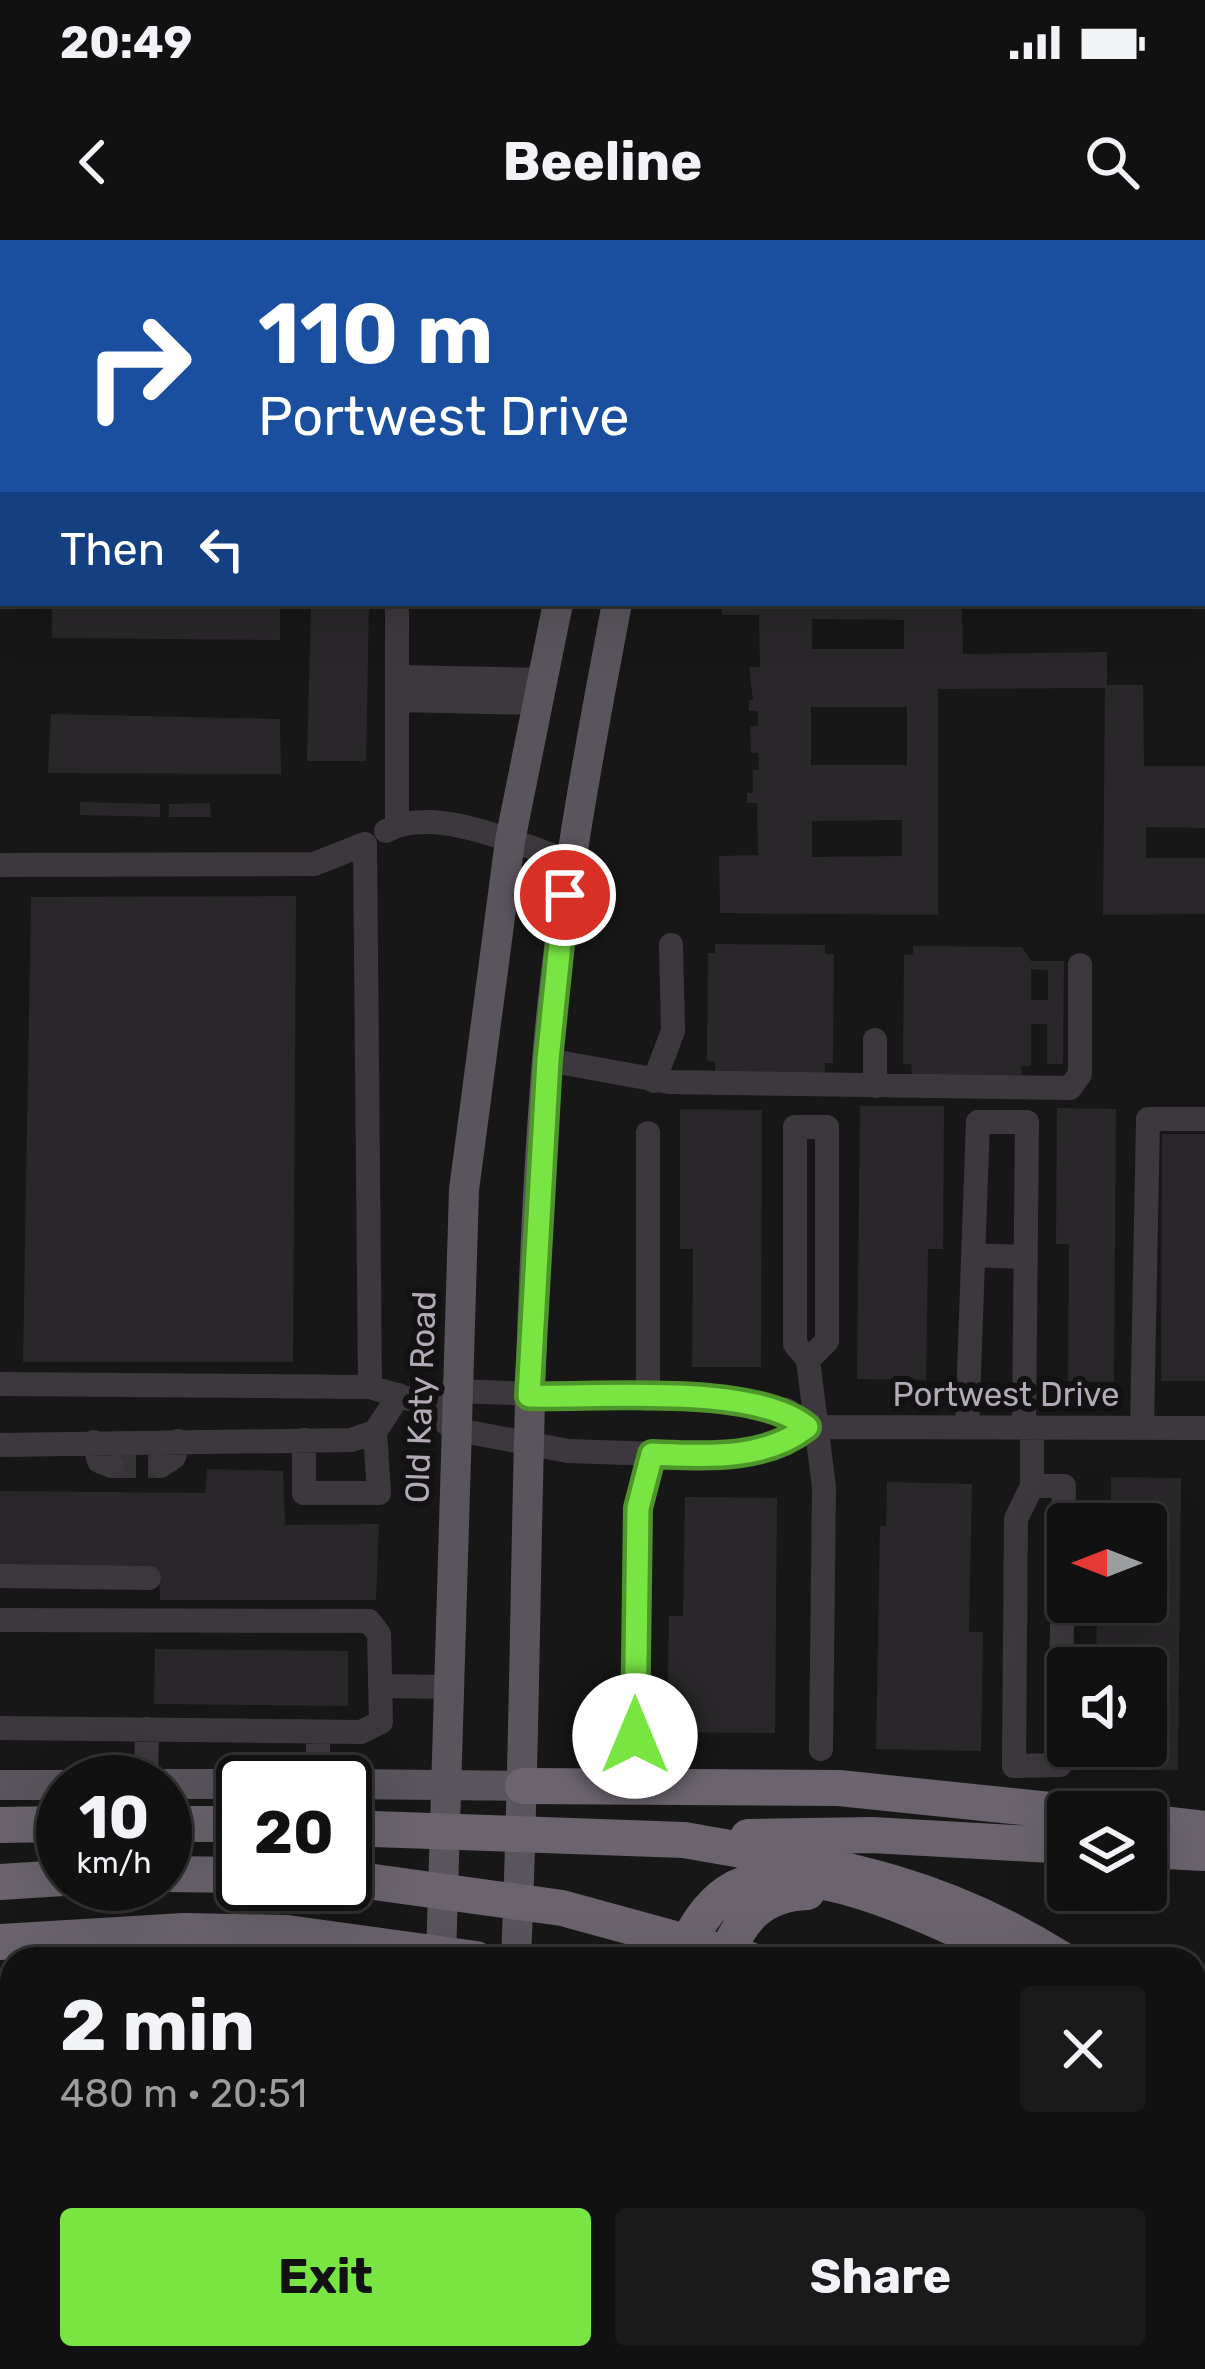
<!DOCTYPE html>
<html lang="en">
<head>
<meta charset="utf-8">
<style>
  :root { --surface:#121112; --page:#1b1a1b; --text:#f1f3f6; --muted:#9c9d9f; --line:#313132; --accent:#78e543 }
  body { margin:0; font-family:Rubik,sans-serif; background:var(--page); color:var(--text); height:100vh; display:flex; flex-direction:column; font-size:45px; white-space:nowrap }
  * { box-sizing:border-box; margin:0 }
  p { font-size:39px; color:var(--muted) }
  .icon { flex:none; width:66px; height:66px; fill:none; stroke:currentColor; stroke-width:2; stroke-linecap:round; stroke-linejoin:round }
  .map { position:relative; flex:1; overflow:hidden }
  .details { position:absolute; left:0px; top:1707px; width:1206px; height:423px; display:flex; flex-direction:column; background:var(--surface); border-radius:36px 36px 0 0; box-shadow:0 12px 48px #0002,0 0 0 3px var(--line) }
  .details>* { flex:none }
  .guide { position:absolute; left:0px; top:0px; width:1206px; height:366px; box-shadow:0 12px 48px #0002,0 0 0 3px var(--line); background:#1a4fa0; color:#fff; overflow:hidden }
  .needle { width:78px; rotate:270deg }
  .controls { position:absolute; left:1047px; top:1263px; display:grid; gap:24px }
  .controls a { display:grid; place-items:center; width:120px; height:120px; border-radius:12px; background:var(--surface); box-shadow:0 12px 48px #0002,0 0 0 3px var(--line); font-size:60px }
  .speed { position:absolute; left:36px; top:1515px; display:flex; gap:24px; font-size:60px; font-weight:700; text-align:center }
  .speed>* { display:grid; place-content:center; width:156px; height:156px; border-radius:50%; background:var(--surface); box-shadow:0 12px 48px #0002,0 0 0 3px var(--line); line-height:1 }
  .speed small { font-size:30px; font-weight:400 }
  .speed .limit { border:6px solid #111; border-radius:18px; background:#fff; color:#111 }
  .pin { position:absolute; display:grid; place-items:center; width:102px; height:102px; color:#fff; margin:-51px; border:6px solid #fff; border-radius:50%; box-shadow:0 3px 12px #0007 }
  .me { position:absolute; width:132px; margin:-66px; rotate:0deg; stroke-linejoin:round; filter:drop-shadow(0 0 9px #0008) }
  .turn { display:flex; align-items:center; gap:42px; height:252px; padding:0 60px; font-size:54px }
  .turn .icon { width:156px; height:156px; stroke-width:2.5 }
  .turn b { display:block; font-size:84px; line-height:102px }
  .then { display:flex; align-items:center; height:114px; padding:0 60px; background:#0003; gap:24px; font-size:45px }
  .round { display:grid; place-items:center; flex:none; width:126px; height:126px; border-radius:12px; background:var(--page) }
  .overview { display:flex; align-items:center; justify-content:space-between; height:204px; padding:0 60px }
  h1 { font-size:72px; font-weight:700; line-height:90px }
  .action { display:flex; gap:24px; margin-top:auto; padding:24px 60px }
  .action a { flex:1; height:138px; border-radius:12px; background:var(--accent); color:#111; font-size:48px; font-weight:700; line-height:138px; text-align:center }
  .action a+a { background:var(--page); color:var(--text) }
  .status { display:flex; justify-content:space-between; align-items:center; height:84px; padding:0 60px; background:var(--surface); direction:ltr }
  .status svg { height:33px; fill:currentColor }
  header { display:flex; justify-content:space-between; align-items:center; height:156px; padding:0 60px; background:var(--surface); font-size:54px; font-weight:700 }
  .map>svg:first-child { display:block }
  .built { fill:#252325 }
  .building { fill:#292729; fill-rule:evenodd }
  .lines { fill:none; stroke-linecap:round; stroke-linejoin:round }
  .minor-tunnel { stroke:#373438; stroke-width:24; stroke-dasharray:24 12; stroke-linecap:butt }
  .minor { stroke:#3c383d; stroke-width:24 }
  .major { stroke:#5a545c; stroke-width:30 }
  .highway { stroke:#6b646e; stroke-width:36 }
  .highway-bridge { stroke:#6b646e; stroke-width:36 }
  .route-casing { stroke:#4e952c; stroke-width:30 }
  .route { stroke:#78e543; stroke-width:21 }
  .labels { text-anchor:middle; stroke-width:12; stroke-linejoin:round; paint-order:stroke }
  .street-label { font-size:33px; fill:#b3aab7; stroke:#131213 }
</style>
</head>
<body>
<div class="status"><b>20:49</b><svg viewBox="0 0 49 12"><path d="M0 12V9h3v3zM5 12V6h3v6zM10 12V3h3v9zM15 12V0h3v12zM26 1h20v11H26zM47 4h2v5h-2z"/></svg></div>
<header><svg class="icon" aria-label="back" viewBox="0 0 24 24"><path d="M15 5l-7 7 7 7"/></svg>Beeline<svg class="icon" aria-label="search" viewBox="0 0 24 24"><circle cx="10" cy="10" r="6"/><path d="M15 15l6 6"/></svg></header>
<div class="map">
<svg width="1205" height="2129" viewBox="0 0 1205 2129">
  <rect width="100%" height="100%" fill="#181718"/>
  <!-- built -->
  <path class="built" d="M0,1993H12V2118H398V2129H0Z"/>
  <!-- building -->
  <path class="building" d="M52,363H280V400L52,398Z
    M311,363H369L366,521H307Z
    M722,363H962L963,414L1107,412V445H1143L1144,526H1205V588L1146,587V618H1205V674L1103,675L1105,448L938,449V675L720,673L719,616L758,615L757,563H747V553H753V530H759L758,513H751L750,487L758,485V471H749V460H753L749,427H760L759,375H722ZM812,379L904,380V409H812ZM811,467H907V525H811ZM902,580V616L812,617V581Z
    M51,474L280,479L281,534L48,533Z
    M80,562L160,564V577L80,575Z
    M210,563L211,577H169V564Z
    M296,656L293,1122H23L31,657Z
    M715,704L825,705V714H834L833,823H825V833L715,832V822L707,821L708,713H715Z
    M913,706L1022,707L1031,721H1064L1063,824H1047V784H1031V826H1021L1022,835L912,834L911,824H903L904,715L913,714ZM1031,729L1048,730V760H1031Z
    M860,866H944L943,1009H928L926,1140L857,1139Z
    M1057,868L1116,869L1114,1142L1068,1141L1069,1004H1056Z
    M680,869L762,870L761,1127H692L693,1009H680Z
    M1162,894H1205V1141H1161Z
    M207,1229L283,1231L285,1285L379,1284L376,1360H160L159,1334L0,1331V1251L205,1253Z
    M1111,1237L1181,1238L1178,1530L1095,1529V1506H1146V1428H1096L1097,1373H1110V1362H1146V1284H1111Z
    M887,1242L972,1244L969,1392H983L981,1511L876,1509L880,1286H886Z
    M685,1257L777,1258L775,1493L667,1492L669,1376H683Z
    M155,1409L348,1411V1466L154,1464Z"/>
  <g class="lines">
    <!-- minor-tunnel -->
    <path class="minor-tunnel" d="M112,1226H161"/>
    <!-- minor -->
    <path class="minor" d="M728,0L739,3
      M264,3L265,0
      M511,3V0
      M531,3L532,0
      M1047,3V0
      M0,11L3,13
      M1203,36H1205
      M1203,81H1205
      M0,140L3,138
      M1203,208H1205
      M398,437L542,440
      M398,460L538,463
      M397,585V363
      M386,591C432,564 522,605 568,621
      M0,625L314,624L365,604L370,1147
      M547,820L669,842L1070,848L1080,834V725
      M654,841L673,791L671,705
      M875,846V800
      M648,893V1159
      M974,1015L1026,1017
      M808,1120L827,1101V887H795V1104L808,1120L824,1247L821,1509
      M0,1144L370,1147L423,1163L453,1189L568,1211L720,1216L785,1204L807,1187
      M441,1156L454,1151L709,1160L787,1170L807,1187L1205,1188
      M967,1187L978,882H1027L1024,1187
      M1032,1187V1246L1016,1279L1014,1526L1060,1525L1064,1246H1032
      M1142,1188L1148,879H1205
      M304,1200V1253H379L375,1192
      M94,1202L99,1221L112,1226
      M0,1205L351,1200L375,1192L399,1155
      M161,1226L174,1217L178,1201
      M0,1336L149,1338
      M0,1380L369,1381L379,1394L381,1482L361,1492L0,1488
      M380,1446L448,1447
      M635,1496L637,1268L652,1214
      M146,1542L147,1489
      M318,1542V1492"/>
    <!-- major -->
    <path class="major" d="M654,3L655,0
      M704,3L705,0
      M165,1544H243
      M345,1544L523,1546
      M0,1545H63
      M441,1719L464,950L510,601L558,363
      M516,1719C529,1420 523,1120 547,821C560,666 588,515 617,363
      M520,2118V2129
      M434,2129L435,2118"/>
    <!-- highway -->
    <path class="highway" d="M523,1546L839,1548L1069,1572
      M1146,1582L1205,1589
      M165,1584H243
      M0,1585L63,1584
      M748,1597L872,1595L1068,1606
      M684,1600C828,1625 934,1639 1061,1719
      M1146,1610L1205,1613
      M165,1634L243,1635
      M0,1642L63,1638
      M0,1702L184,1691L287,1693
      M678,1719C692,1695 704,1669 727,1653C801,1603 949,1689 1023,1719
      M724,1719C741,1679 760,1654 807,1652
      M0,1774L12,1773
      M1194,1787L1205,1792
      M1194,1840L1205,1854
      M0,1847L12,1849
      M0,1951L12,1952
      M1194,1951L1205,1959
      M1194,2054L1205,2063
      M790,2118L792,2129
      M844,2118L850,2129
      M889,2118L895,2129
      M939,2118L945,2129"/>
    <!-- highway-bridge -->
    <path class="highway-bridge" d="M345,1588L684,1600
      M345,1638L562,1668L748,1719
      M287,1693L476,1719"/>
  </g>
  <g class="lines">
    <!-- route casing -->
    <g class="route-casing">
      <path id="route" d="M565,655L548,820L529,1156C600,1158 753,1143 807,1187C764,1221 705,1216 652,1214L638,1268L635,1496"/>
    </g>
    <!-- route -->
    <use href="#route" class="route"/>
  </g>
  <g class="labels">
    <!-- street labels -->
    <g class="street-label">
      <text x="1006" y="1166">Portwest Drive</text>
      <text transform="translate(420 1157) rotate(-88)" y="12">Old Katy Road</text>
    </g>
  </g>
</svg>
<div class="controls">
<a><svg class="needle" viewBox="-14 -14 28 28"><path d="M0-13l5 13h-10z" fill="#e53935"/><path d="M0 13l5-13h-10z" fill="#9c9d9f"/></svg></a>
<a><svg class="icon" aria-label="sound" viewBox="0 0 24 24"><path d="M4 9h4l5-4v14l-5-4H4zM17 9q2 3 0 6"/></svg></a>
<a><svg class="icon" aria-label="layers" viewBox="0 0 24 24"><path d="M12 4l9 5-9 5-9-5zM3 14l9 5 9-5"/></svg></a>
</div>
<div class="speed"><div>10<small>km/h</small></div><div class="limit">20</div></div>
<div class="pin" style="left:565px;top:655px;background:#d93025"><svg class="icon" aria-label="arrive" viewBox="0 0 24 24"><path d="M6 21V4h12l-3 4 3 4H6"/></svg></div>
<svg class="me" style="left:635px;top:1496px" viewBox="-20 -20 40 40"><circle r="19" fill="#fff"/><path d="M0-13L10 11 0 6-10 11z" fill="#78e543"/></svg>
<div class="guide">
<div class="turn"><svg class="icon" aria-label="right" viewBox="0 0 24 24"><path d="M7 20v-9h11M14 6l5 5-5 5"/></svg><div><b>110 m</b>Portwest Drive</div></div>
<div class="then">Then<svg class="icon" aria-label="left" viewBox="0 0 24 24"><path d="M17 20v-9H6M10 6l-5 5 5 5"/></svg></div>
</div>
<section class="details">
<div class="overview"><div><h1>2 min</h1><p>480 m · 20:51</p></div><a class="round"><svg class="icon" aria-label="close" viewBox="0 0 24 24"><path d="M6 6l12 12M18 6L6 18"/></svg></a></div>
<div class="action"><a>Exit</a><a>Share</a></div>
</section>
</div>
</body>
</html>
